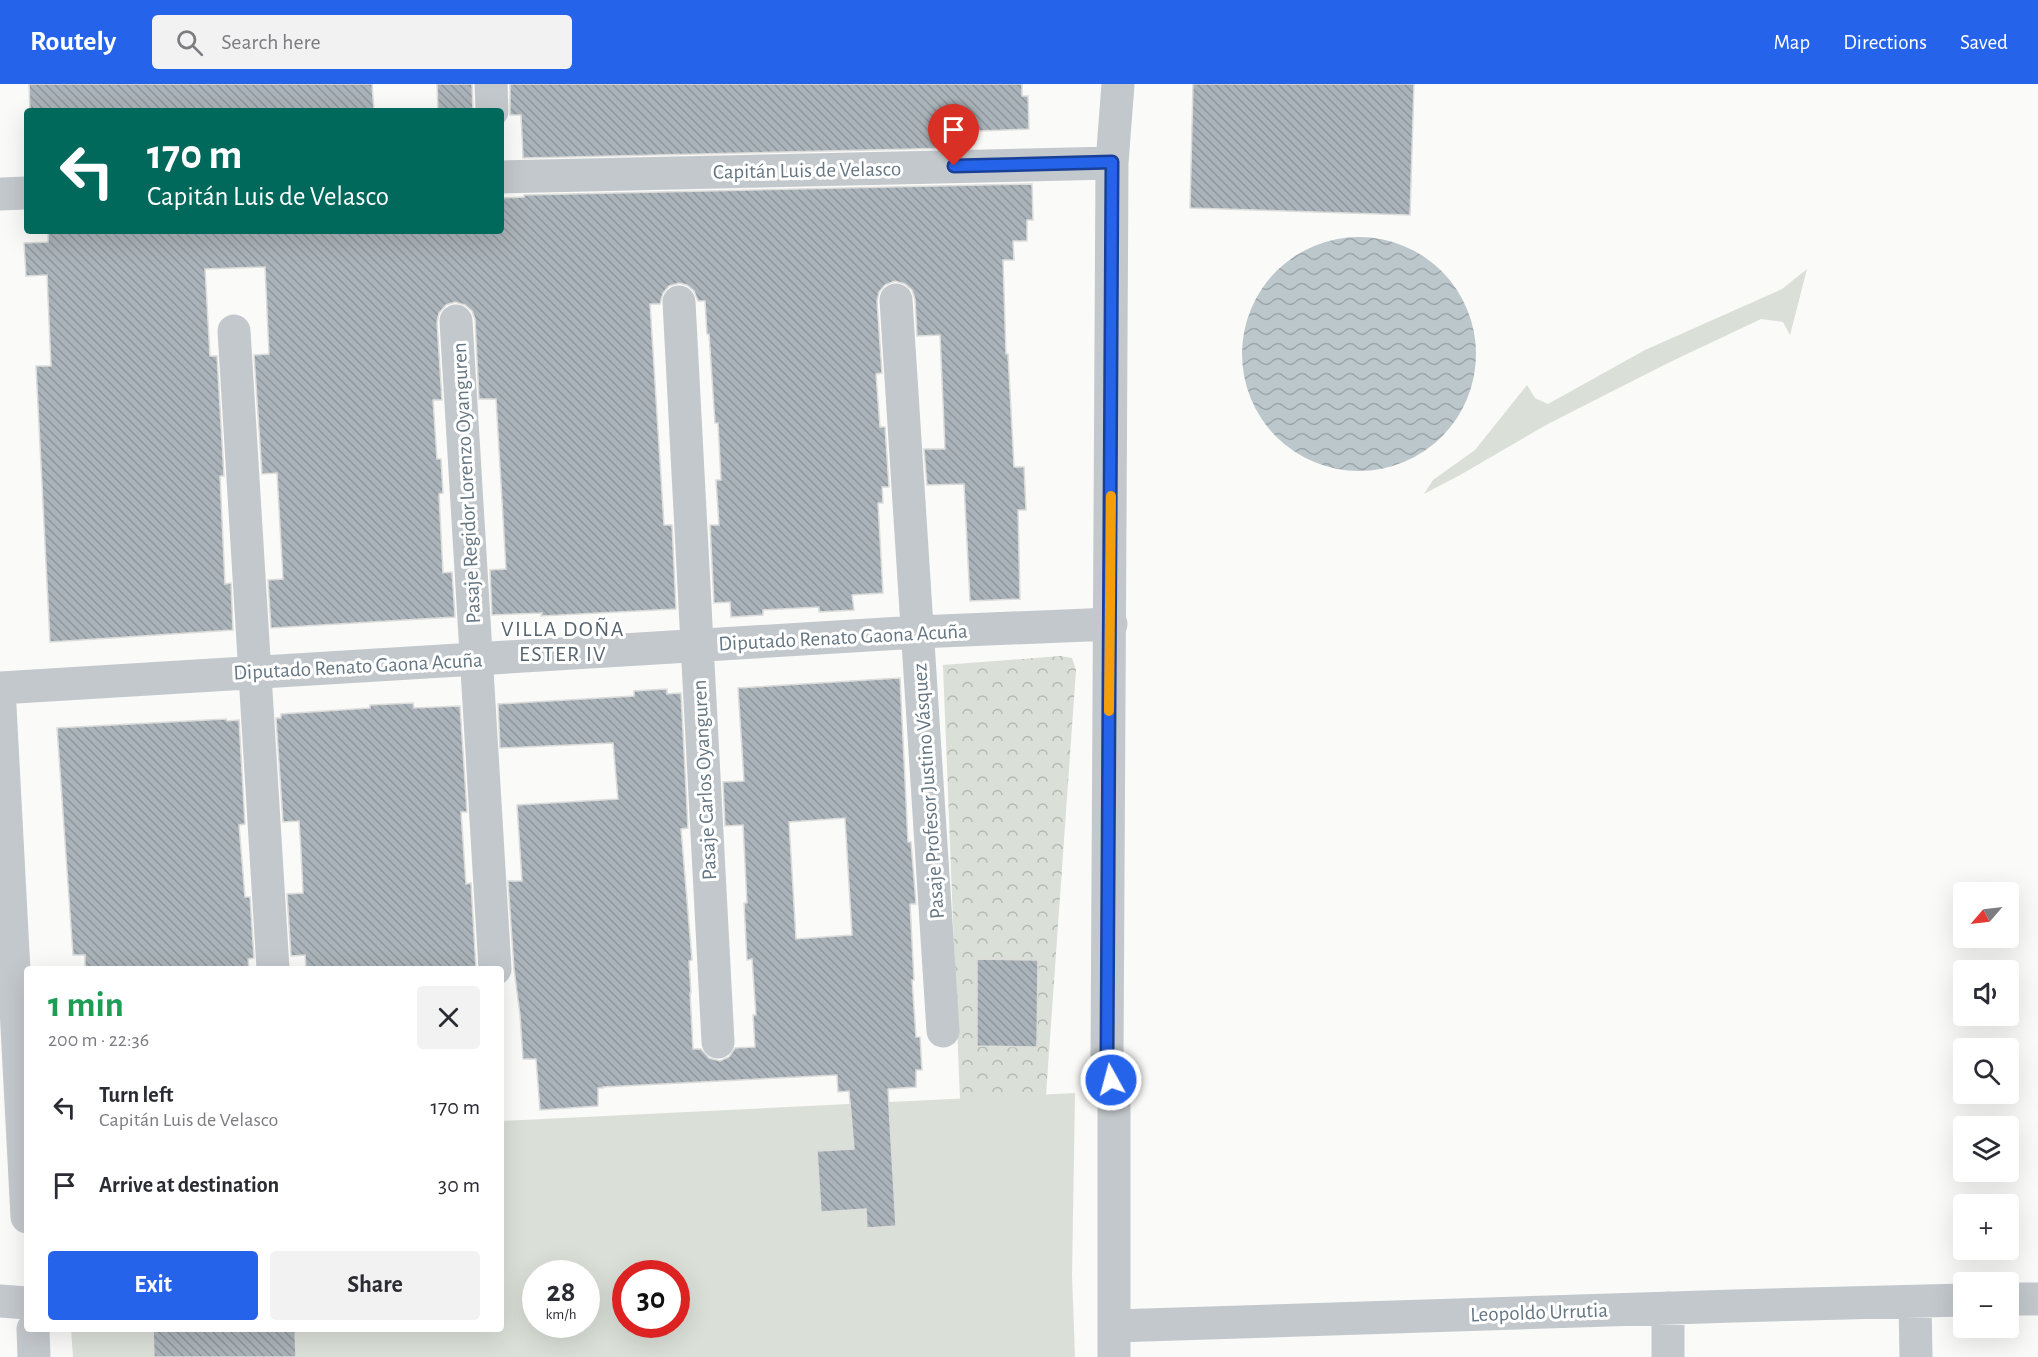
<!DOCTYPE html>
<html lang="en">
<head>
<meta charset="utf-8">
<style>
  :root { --surface:#fff; --page:#f2f2f3; --text:#2b2b33; --muted:#7c7c81; --accent:#2563eb }
  body { margin:0; font-family:"Alegreya Sans",sans-serif; background:var(--page); color:var(--text); height:100vh; display:flex; flex-direction:column; font-size:22px; white-space:nowrap }
  * { box-sizing:border-box; margin:0 }
  p { font-size:20px; color:var(--muted) }
  .icon { flex:none; width:33px; height:33px; fill:none; stroke:currentColor; stroke-width:2; stroke-linecap:round; stroke-linejoin:round }
  .map { position:relative; flex:1; overflow:hidden }
  .drawer { position:absolute; left:24px; top:882px; width:480px; height:366px; display:flex; flex-direction:column; background:var(--surface); border-radius:6px; box-shadow:0 6px 24px #0002 }
  .drawer>* { flex:none }
  .hud { position:absolute; left:24px; top:24px; width:480px; height:126px; border-radius:6px; box-shadow:0 6px 24px #0002; background:#00695c; color:#fff; overflow:hidden }
  .needle { width:39px; rotate:242deg }
  .tools { position:absolute; left:1953px; top:798px; display:grid; gap:12px }
  .tools a { display:grid; place-items:center; width:66px; height:66px; border-radius:6px; background:var(--surface); box-shadow:0 6px 24px #0002; font-size:30px }
  .speed { position:absolute; left:522px; top:1176px; display:flex; gap:12px; font-size:30px; font-weight:700; text-align:center }
  .speed>* { display:grid; place-content:center; width:78px; height:78px; border-radius:50%; background:var(--surface); box-shadow:0 6px 24px #0002; line-height:1 }
  .speed small { font-size:15px; font-weight:400 }
  .speed .limit { border:9px solid #d22; background:#fff; color:#111 }
  .pin { position:absolute; display:grid; place-items:center; width:51px; height:51px; color:#fff; margin:-62px -26px; border-radius:50% 50% 50% 0; rotate:-45deg; box-shadow:0 0 6px #0007 }
  .pin .icon { rotate:45deg }
  .me { position:absolute; width:66px; margin:-33px; rotate:353deg; stroke-linejoin:round; filter:drop-shadow(0 0 4px #0008) }
  .turn { display:flex; align-items:center; gap:21px; height:126px; padding:0 24px; font-size:27px }
  .turn .icon { width:78px; height:78px; stroke-width:2.5 }
  .turn b { display:block; font-size:42px; line-height:51px }
  .round { display:grid; place-items:center; flex:none; width:63px; height:63px; border-radius:6px; background:var(--page) }
  .overview { display:flex; align-items:center; justify-content:space-between; height:102px; padding:0 24px }
  h1 { font-size:36px; font-weight:700; line-height:45px; color:#1e9e55 }
  .action { display:flex; gap:12px; margin-top:auto; padding:12px 24px }
  .action a { flex:1; height:69px; border-radius:6px; background:var(--accent); color:#fff; font-size:24px; font-weight:700; line-height:69px; text-align:center }
  .action a+a { background:var(--page); color:var(--text) }
  ul { padding:0; list-style:none }
  li { display:flex; align-items:center; gap:18px; height:78px; padding:0 24px }
  li div { flex:1 }
  li b { display:block; font-size:22px }
  li em { font-style:normal }
  header { display:flex; align-items:center; gap:36px; box-sizing:border-box; height:84px; padding:0 30px; background:var(--accent); color:#fff }
  header strong { font-size:28px }
  nav { display:flex; gap:33px; margin-inline-start:auto; font-size:21px }
  .search { width:420px; height:54px; background:var(--page); display:flex; align-items:center; gap:15px; box-sizing:border-box; padding:0 21px; border-radius:6px; color:var(--muted); font-size:22px }
  .map>svg:first-child { display:block }
  .grass { fill:#dadfd7; fill-rule:evenodd }
  .park { fill:url(#park-crowns) }
  .water { fill:url(#water-waves) }
  .building { fill:url(#building-back-hatch); stroke:#dcdcda; stroke-width:1.5; fill-rule:evenodd }
  .lines { fill:none; stroke-linecap:round; stroke-linejoin:round }
  .minor { stroke:#c3c8cc; stroke-width:33 }
  .tertiary { stroke:#c3c8cc; stroke-width:33 }
  .route-casing { stroke:#184099; stroke-width:15 }
  .route { stroke:#2563eb; stroke-width:10 }
  .slow { stroke:#f59e0b; stroke-width:10 }
  .labels { text-anchor:middle; stroke-width:6; stroke-linejoin:round; paint-order:stroke }
  .street-label { font-size:21px; fill:#657683; stroke:#fff }
  .neighbourhood-label { font-size:22px; letter-spacing:1.5px; fill:#57646e; stroke:#fff }
</style>
</head>
<body>
<header>
<strong>Routely</strong>
<div class="search"><svg class="icon" aria-label="search" viewBox="0 0 24 24"><circle cx="10" cy="10" r="6"/><path d="M15 15l6 6"/></svg>Search here</div>
<nav><a>Map</a><a>Directions</a><a>Saved</a></nav>
</header>
<div class="map">
<svg width="2038" height="1273" viewBox="0 0 2038 1273">
  <defs>
    <pattern id="park-crowns" width="20" height="18" patternUnits="userSpaceOnUse" patternTransform="scale(1.5)"><rect width="20" height="18" fill="#dadfd7"/><path d="M2 6a3 3 0 1 1 6 0M12 15a3 3 0 1 1 6 0" fill="none" stroke="#b4b9b4"/></pattern>
    <pattern id="water-waves" width="16" height="10" patternUnits="userSpaceOnUse" patternTransform="scale(1.5)"><rect width="16" height="10" fill="#bbc7cb"/><path d="M0 5q4-4 8 0t8 0" fill="none" stroke="#9ca6aa"/></pattern>
    <pattern id="building-back-hatch" width="6" height="6" patternUnits="userSpaceOnUse" patternTransform="scale(1.5)"><rect width="6" height="6" fill="#aab3b9"/><path d="M-1 5l2 2M0 0l6 6M5-1l2 2" fill="none" stroke="#8e969c"/></pattern>
  </defs>
  <rect width="100%" height="100%" fill="#fafaf8"/>
  <!-- grass -->
  <path class="grass" d="M1807,185L1790,251L1783,238L1761,235L1668,279L1546,341L1460,391L1424,410L1433,396L1475,366L1527,301L1535,314L1548,320L1645,266L1782,205Z
    M1075,1009L1072,1191L1075,1273H73L71,1245H501V1037ZM536,1190H586V1240H536ZM626,1190H676V1240H626Z"/>
  <!-- park -->
  <path class="park" d="M1061,572L1072,574L1076,586L1046,1011L960,1016L943,581Z"/>
  <!-- water -->
  <path class="water" d="M1242 270a117 117 0 1 1 234 0a117 117 0 1 1-234 0Z"/>
  <!-- building -->
  <path class="building" d="M29,0H372L374,27H30Z
    M437,0H472L473,27H438Z
    M510,0H1022V12H1028L1029,45L953,48L954,64L523,74L521,31H510Z
    M1193,0H1414L1410,131L1190,124Z
    M1032,100L1033,136H1027V157H1013L1014,176H1003L1006,270H1008L1014,383H1024L1026,426H1018L1020,515L970,517L964,400L927,401L924,365H945L940,251L917,252L915,215L912,206L905,200L895,197L885,201L879,208L877,217L882,289L876,290L880,343H885L889,403H882L883,419H878L883,509L852,511L854,526L819,528V523L763,526V531L731,533L730,518L714,519L710,441H719L716,396H721L718,339H715L709,250H707L705,217H698L694,207L687,201L679,199L669,202L663,209L660,220H650L664,441H672L676,525L541,532L542,529L492,531L490,486L506,485L496,315H479L475,235L472,227L465,221L455,218L446,221L439,229L437,238L442,316H433L437,375H441L443,409L439,410L443,489L452,488L455,533L271,544L268,496L283,495L277,389L262,390L254,271L269,270L265,183L205,185L210,272H217L224,392H220L225,500L231,499L233,546L50,558L36,282H51L47,191L26,192L24,159L48,158V147H501V114L524,113V111Z
    M900,594L908,758H911L916,820H910L914,896H912L916,953H920L922,986H916V1003L888,1005L896,1142L867,1144L866,1125L821,1128L817,1067L854,1065L849,1007L838,1008L837,991L603,1003V1004H598V1022L540,1026L536,975H523L520,931L514,885L508,797H522L517,721L618,715L613,659L500,664L498,620L634,612V607L667,605V610L681,609L688,744L681,745L692,876L689,877L691,909H690L693,965H701L709,974L720,977L729,973L735,964L755,963L753,931H756L752,875L747,876L744,819H747L743,741L725,742L723,698L744,697L738,604ZM845,734L852,851L796,855L789,738Z
    M413,619L414,624L460,622L467,728H461L466,800L471,799L476,885H306L305,871L291,872L287,810L303,809L301,767L299,737L283,738L276,634H281V630L370,624V621Z
    M226,635L227,637L239,636L245,740L239,741L245,813H250L254,874L248,875L249,885H85V871H73L57,644Z
    M977,875L1038,876L1037,963L977,962Z
    M153,1245H295L296,1273H154Z"/>
  <g class="lines">
    <!-- minor -->
    <path class="minor" d="M491,0L492,27
      M501,93L1112,79
      M0,110L27,109
      M896,216L943,947
      M679,218L718,958
      M456,237L495,885
      M234,247L273,885
      M0,604L918,548L1111,540
      M2008,1215H2038
      M1915,1218L1916,1273
      M1668,1224V1273
      M1114,1242L1734,1222L1964,1216
      M33,1245L34,1273
      M1114,1273V1017L1107,974L1112,79L1118,0"/>
    <!-- tertiary -->
    <path class="tertiary" d="M0,622L27,1133
      M0,1217L27,1219"/>
  </g>
  <g class="lines">
    <!-- route casing -->
    <g class="route-casing">
      <path id="route" d="M954,82L1112,78L1107,974L1111,996"/>
    </g>
    <!-- route -->
    <use href="#route" class="route"/>
    <!-- slow -->
    <path class="slow" d="M1109,627L1111,412"/>
  </g>
  <g class="labels">
    <!-- street labels -->
    <g class="street-label">
      <text transform="translate(807 86) rotate(-1)" y="7">Capitán Luis de Velasco</text>
      <text transform="translate(466 399) rotate(-93)" y="7">Pasaje Regidor Lorenzo Oyanguren</text>
      <text transform="translate(843 553) rotate(-3)" y="7">Diputado Renato Gaona Acuña</text>
      <text transform="translate(358 582) rotate(-3)" y="7">Diputado Renato Gaona Acuña</text>
      <text transform="translate(704 696) rotate(-93)" y="7">Pasaje Carlos Oyanguren</text>
      <text transform="translate(928 707) rotate(-94)" y="7">Pasaje Profesor Justino Vásquez</text>
      <text transform="translate(1539 1228) rotate(-2)" y="7">Leopoldo Urrutia</text>
    </g>
    <!-- neighbourhood labels -->
    <g class="neighbourhood-label">
      <text x="563" y="552">VILLA DOÑA<tspan x="563" dy="25">ESTER IV</tspan></text>
    </g>
  </g>
</svg>
<div class="tools">
<a><svg class="needle" viewBox="-14 -14 28 28"><path d="M0-13l5 13h-10z" fill="#e53935"/><path d="M0 13l5-13h-10z" fill="#7c7c81"/></svg></a>
<a><svg class="icon" aria-label="sound" viewBox="0 0 24 24"><path d="M4 9h4l5-4v14l-5-4H4zM17 9q2 3 0 6"/></svg></a>
<a><svg class="icon" aria-label="search" viewBox="0 0 24 24"><circle cx="10" cy="10" r="6"/><path d="M15 15l6 6"/></svg></a>
<a><svg class="icon" aria-label="layers" viewBox="0 0 24 24"><path d="M12 4l9 5-9 5-9-5zM3 14l9 5 9-5"/></svg></a>
<a>+</a>
<a>−</a>
</div>
<div class="speed"><div>28<small>km/h</small></div><div class="limit">30</div></div>
<div class="pin" style="left:954px;top:82px;background:#d93025"><svg class="icon" aria-label="arrive" viewBox="0 0 24 24"><path d="M6 21V4h12l-3 4 3 4H6"/></svg></div>
<svg class="me" style="left:1111px;top:996px" viewBox="-20 -20 40 40"><circle r="17" fill="#2563eb" stroke="#fff" stroke-width="3"/><path d="M0-11L8 9 0 5-8 9z" fill="#fff"/></svg>
<div class="hud">
<div class="turn"><svg class="icon" aria-label="left" viewBox="0 0 24 24"><path d="M17 20v-9H6M10 6l-5 5 5 5"/></svg><div><b>170 m</b>Capitán Luis de Velasco</div></div>
</div>
<section class="drawer">
<div class="overview"><div><h1>1 min</h1><p>200 m · 22:36</p></div><a class="round"><svg class="icon" aria-label="close" viewBox="0 0 24 24"><path d="M6 6l12 12M18 6L6 18"/></svg></a></div>
<ul>
<li><svg class="icon" aria-label="left" viewBox="0 0 24 24"><path d="M17 20v-9H6M10 6l-5 5 5 5"/></svg><div><b>Turn left</b><p>Capitán Luis de Velasco</p></div><em>170 m</em></li>
<li><svg class="icon" aria-label="arrive" viewBox="0 0 24 24"><path d="M6 21V4h12l-3 4 3 4H6"/></svg><div><b>Arrive at destination</b></div><em>30 m</em></li>
</ul>
<div class="action"><a>Exit</a><a>Share</a></div>
</section>
</div>
</body>
</html>
